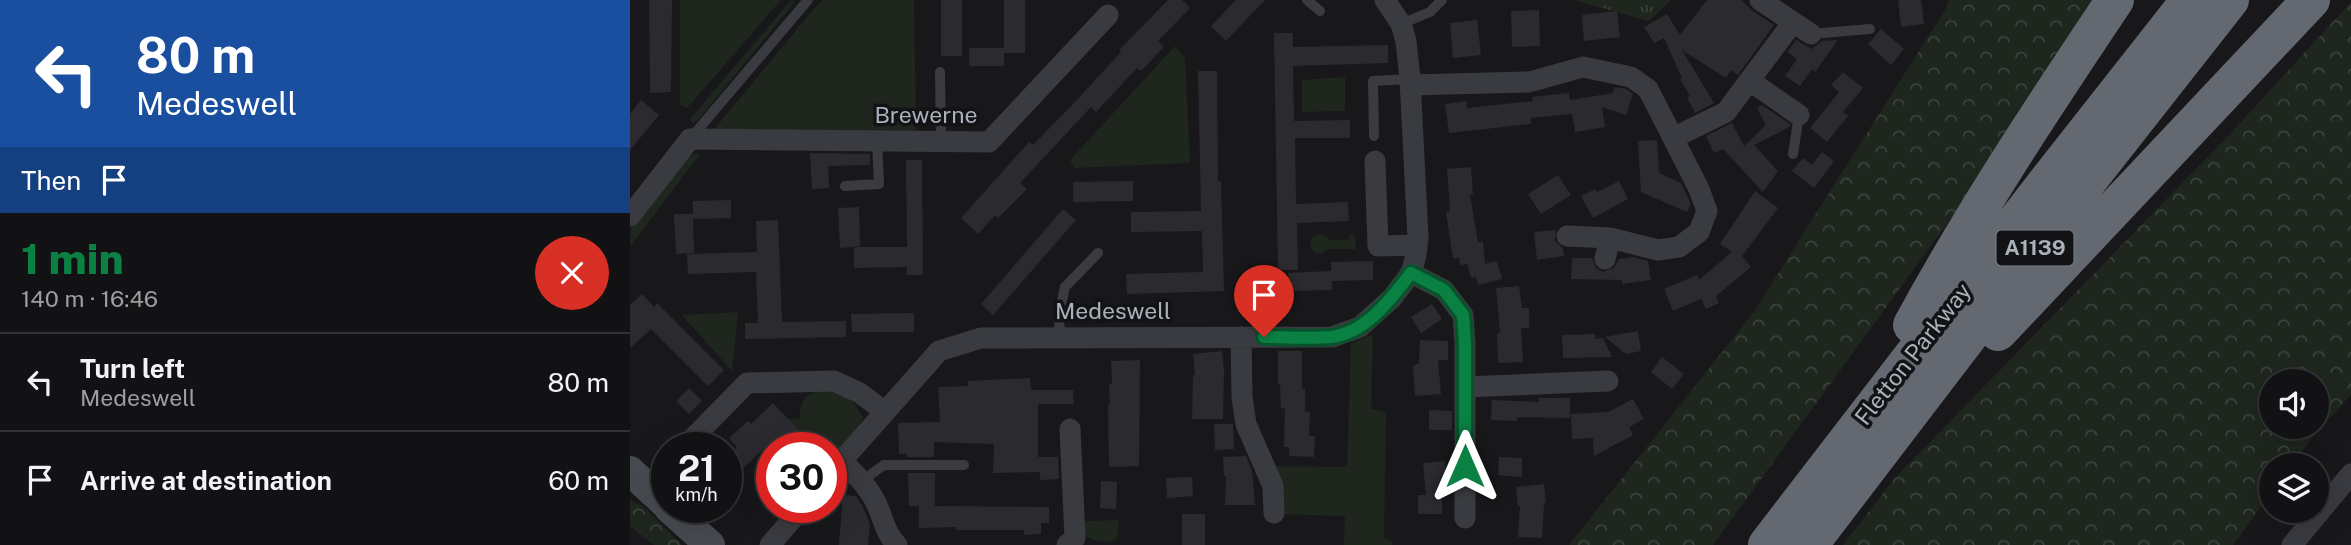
<!DOCTYPE html>
<html lang="en">
<head>
<meta charset="utf-8">
<style>
  :root { --surface:#121214; --page:#1f2022; --text:#f1f3f6; --muted:#9c9ea0; --line:#313234; --accent:#0b8043 }
  body { margin:0; font-family:"Public Sans",sans-serif; background:var(--page); color:var(--text); height:100vh; display:flex; flex-direction:column; font-size:26px; white-space:nowrap }
  * { box-sizing:border-box; margin:0 }
  p { font-size:23px; color:var(--muted) }
  .icon { flex:none; width:38px; height:38px; fill:none; stroke:currentColor; stroke-width:2; stroke-linecap:round; stroke-linejoin:round }
  .map { position:relative; flex:1; overflow:hidden }
  .side { display:flex; flex-direction:column; background:var(--surface); width:630px }
  .side>* { flex:none }
  .guide { background:#1a4fa0; color:#fff; overflow:hidden }
  .buttons { position:absolute; left:1629px; top:369px; display:grid; gap:14px }
  .buttons a { display:grid; place-items:center; width:70px; height:70px; border-radius:50%; background:var(--surface); box-shadow:0 7px 28px #0002,0 0 0 2px var(--line); font-size:35px }
  .speed { position:absolute; left:21px; top:432px; display:flex; gap:14px; font-size:35px; font-weight:700; text-align:center }
  .speed>* { display:grid; place-content:center; width:91px; height:91px; border-radius:50%; background:var(--surface); box-shadow:0 7px 28px #0002,0 0 0 2px var(--line); line-height:1 }
  .speed small { font-size:18px; font-weight:400 }
  .speed .limit { border:10px solid #d22; background:#fff; color:#111 }
  .pin { position:absolute; display:grid; place-items:center; width:60px; height:60px; color:#fff; margin:-72px -30px; border-radius:50% 50% 50% 0; rotate:-45deg; box-shadow:0 0 7px #0007 }
  .pin .icon { rotate:45deg }
  .me { position:absolute; width:77px; margin:-38px; rotate:0deg; stroke-linejoin:round; filter:drop-shadow(0 0 5px #0008) }
  .turn { display:flex; align-items:center; gap:24px; height:147px; padding:0 21px; font-size:32px }
  .turn .icon { width:91px; height:91px; stroke-width:2.5 }
  .turn b { display:block; font-size:49px; line-height:60px }
  .then { display:flex; align-items:center; height:66px; padding:0 21px; background:#0003; gap:14px; font-size:26px }
  .round { display:grid; place-items:center; flex:none; width:74px; height:74px; border-radius:37px; background:var(--page) }
  .overview { display:flex; align-items:center; justify-content:space-between; height:119px; padding:0 21px }
  h1 { font-size:42px; font-weight:800; line-height:52px; color:var(--accent) }
  ul { padding:0; list-style:none }
  li { display:flex; align-items:center; gap:21px; height:98px; padding:0 21px; border-top:2px solid var(--line) }
  li div { flex:1 }
  li b { display:block; font-size:26px }
  li em { font-style:normal }
  main { display:flex; flex:1; min-height:0 }
  .map>svg:first-child { display:block }
  .grass { fill:#1e261e }
  .forest { fill:url(#forest-crowns); fill-rule:evenodd }
  .park { fill:url(#park-tufts) }
  .building { fill:#2b2b2f }
  .lines { fill:none; stroke-linecap:round; stroke-linejoin:round }
  .lane { stroke:#393b40; stroke-width:10 }
  .street { stroke:#393b40; stroke-width:21 }
  .secondary { stroke:#474a50; stroke-width:30 }
  .highway { stroke:#646971; stroke-width:38 }
  .route-casing { stroke:#07532c; stroke-width:18 }
  .route { stroke:#0b8043; stroke-width:12 }
  .labels { text-anchor:middle; stroke-width:7; stroke-linejoin:round; paint-order:stroke }
  .shield { fill:#131316; stroke:#7c828a; stroke-width:2 }
  .shield-label { font-size:21px; font-weight:bold; fill:#a9b1bb }
  .street-label { font-size:23px; fill:#a9b1bb; stroke:#131316 }
</style>
</head>
<body>
<main>
<section class="side">
<div class="guide">
<div class="turn"><svg class="icon" aria-label="left" viewBox="0 0 24 24"><path d="M17 20v-9H6M10 6l-5 5 5 5"/></svg><div><b>80 m</b>Medeswell</div></div>
<div class="then">Then<svg class="icon" aria-label="arrive" viewBox="0 0 24 24"><path d="M6 21V4h12l-3 4 3 4H6"/></svg></div>
</div>
<div class="overview"><div><h1>1 min</h1><p>140 m · 16:46</p></div><a class="round" style="background:#d93025;color:#fff"><svg class="icon" aria-label="close" viewBox="0 0 24 24"><path d="M6 6l12 12M18 6L6 18"/></svg></a></div>
<ul>
<li><svg class="icon" aria-label="left" viewBox="0 0 24 24"><path d="M17 20v-9H6M10 6l-5 5 5 5"/></svg><div><b>Turn left</b><p>Medeswell</p></div><em>80 m</em></li>
<li><svg class="icon" aria-label="arrive" viewBox="0 0 24 24"><path d="M6 21V4h12l-3 4 3 4H6"/></svg><div><b>Arrive at destination</b></div><em>60 m</em></li>
</ul>
</section>
<div class="map">
<svg width="1721" height="545" viewBox="0 0 1721 545">
  <defs>
    <pattern id="forest-crowns" width="20" height="18" patternUnits="userSpaceOnUse" patternTransform="scale(1.75)"><rect width="20" height="18" fill="#1e261e"/><path d="M2 6a3 3 0 1 1 6 0M12 15a3 3 0 1 1 6 0" fill="none" stroke="#3c433d"/></pattern>
    <pattern id="park-tufts" width="24" height="20" patternUnits="userSpaceOnUse" patternTransform="scale(1.75)"><rect width="24" height="20" fill="#1e261e"/><path d="M3 7l-1-3M5 7V3M7 7l1-3M15 17l-1-3M17 17v-4M19 17l1-3" fill="none" stroke="#3c433d"/></pattern>
  </defs>
  <rect width="100%" height="100%" fill="#18181b"/>
  <!-- grass -->
  <path class="grass" d="M50,0H151L57,108L50,105Z
    M161,0L165,1L160,8L68,120L62,124L60,119Z
    M193,0H284L286,131L82,132L181,12Z
    M545,46L555,58L560,163L445,168L440,160Z
    M715,77V111L672,112V80Z
    M71,153L0,247L1,228L60,155Z
    M688,234L696,236L699,240H719V235H725L726,249H698L691,254L684,252L680,245L682,238Z
    M108,312L102,371L52,315Z
    M743,334L741,409L756,412L754,538L762,541V545H714L715,516L643,514L644,466L717,467L721,344Z
    M186,391C212,390 220,395 233,417L227,431L201,458V448H185L158,420L170,418C170,403 173,398 186,391Z
    M489,520L487,539C473,545 465,541 452,534L453,521Z"/>
  <!-- forest -->
  <path class="forest" d="M1319,0H1463L1332,203L1083,545H939L1123,313L1315,10Z
    M1721,2V395L1684,435L1662,465L1642,466L1641,493L1603,545H1213L1264,479L1601,133ZM1642,382H1687V427H1642Z
    M0,500L13,506L52,545H24L0,526Z"/>
  <!-- park -->
  <path class="park" d="M943,0H1041L1019,21Z"/>
  <!-- building -->
  <path class="building" d="M19,0H42L41,92L20,93Z
    M311,0H332V56H311Z
    M374,0H395V53H374V66H339V48H374Z
    M538,0H552L560,8L528,41L534,47L511,71L507,68L466,112L461,107L390,183L397,189L368,218L365,215L348,234L331,218L399,142L403,145L444,103L491,52L489,50Z
    M606,0H635L596,41L581,26Z
    M1077,0H1111L1123,11L1144,25L1108,75L1101,70L1096,78L1052,50L1084,103L1065,113L1057,97L1060,96L1050,79L1052,78L1034,38L1024,43L1014,27L1037,14L1050,35Z
    M1268,0H1291L1294,24L1271,27Z
    M909,10L910,46L882,47L881,11Z
    M987,11L990,37L954,41L952,15Z
    M847,20L851,55L823,58L820,23Z
    M1251,29L1274,49L1261,65L1238,44Z
    M644,33H663V47L758,45V63L663,66L664,121L720,120V138H665L666,204L718,202L719,221L667,223L668,270H648Z
    M1166,40L1182,49L1192,41L1208,40L1185,72L1182,69L1170,86L1155,76L1167,59L1157,52Z
    M568,71H587L588,181H591L594,291L497,294L496,274L573,272L572,231L501,232V212L571,211Z
    M1213,72L1233,88L1213,112L1218,116L1197,142L1180,128L1209,92L1201,85Z
    M985,87L996,89L1003,94L996,115L972,107L975,127L945,132L942,114L901,118V124L819,133L815,104L836,101L837,108L903,101L902,97L939,93L940,100L983,93Z
    M11,100L29,115L0,150V114Z
    M1132,105L1160,124L1159,127L1124,145L1148,171L1133,192L1093,149L1084,153L1076,136L1102,123L1114,146L1136,125L1127,108Z
    M1027,140L1029,173L1051,183L1061,204L1057,212L1011,192L1008,141Z
    M1192,152L1204,161L1184,188L1162,171L1173,158L1182,165Z
    M180,153L240,154V165L198,166L199,188L182,189Z
    M276,160H292L293,275H277V267L224,268V247H277Z
    M841,167L843,195H840L848,242H853L855,264L867,261L872,279L848,285L846,277L841,278L837,264L830,265L829,258H823L816,212L820,211L817,169Z
    M928,175L941,195L911,214L898,194Z
    M503,181V201L443,202V182Z
    M989,181L998,199L963,218L951,196L965,189L967,192Z
    M1125,191L1148,208L1112,256L1121,267L1086,296L1089,303L1076,309L1071,299L1043,311L1034,289L1067,275L1069,280L1102,252L1090,244Z
    M101,200V218L63,219L64,253L46,254L44,214H63V217V201Z
    M229,207L230,246L210,248L208,208Z
    M433,209L446,220L363,315L351,304Z
    M148,220L152,322L216,321V337L115,339V323H128L126,272L58,274L57,254L127,252L126,221Z
    M926,230L925,241L933,248L934,256L907,260L904,232Z
    M1003,257L1018,261L1021,280L992,284V280L941,279L942,258H962L966,268L973,272L984,268L989,259Z
    M743,261V280L702,281V290L659,291L658,273L701,271V262Z
    M889,286L892,308H899V328H891L893,362L868,363L867,333H870L866,288Z
    M12,294L24,307L27,303L94,370L78,386L21,329L0,348V305Z
    M802,304L812,319L791,333L781,317Z
    M284,313V332H222L221,314Z
    M1008,331L1011,351L996,354L975,337Z
    M965,334V339L973,338L982,357L933,358L932,335Z
    M790,340L818,341V360H808L811,394L785,396L783,365L789,364Z
    M592,351L594,370L593,419H562L563,375H565L563,354Z
    M648,351H672V389H675V412H680L679,436H685L684,457L659,456V447H654L655,408L651,409L650,384H648Z
    M1032,357L1054,374L1042,389L1021,372Z
    M510,360L509,466L479,467L478,405H480L479,384H482L481,361Z
    M400,378L401,390H443L444,404H408V457H428L429,479L410,480V472L363,473L364,444L304,442V457H277V454H269L268,423L310,422L308,387L338,386V381Z
    M59,388L72,401L59,414L46,401Z
    M909,398H940V418L887,417V421L861,420L862,400L909,402Z
    M1003,399L1014,419L999,427L1003,435L964,456L963,438L942,439L941,414L978,412Z
    M143,403L186,448H151L143,440L110,471L97,456L107,447L99,438L118,421L121,424Z
    M799,410L822,411V430H799Z
    M584,424H603L604,449L585,450Z
    M616,456L622,471L625,505H595L596,476H594L593,457Z
    M869,457L892,458V477L868,475Z
    M815,461L818,489H812V514H788V495H796L793,463Z
    M278,473H305V506L419,507V523H411V534L394,535V530H326L327,527L289,528V506H279Z
    M562,477L563,496L537,498L536,478Z
    M471,481L487,482L486,509L470,508Z
    M914,484L916,503H914L912,538L888,537L890,506H888L886,487Z
    M213,495L226,496L232,505L240,524L238,545H209Z
    M552,514H575V545H552Z"/>
  <g class="lines">
    <!-- lane -->
    <path class="lane" d="M677,0L690,11
      M771,24L800,12L812,0
      M1181,34L1240,29
      M310,72L311,141
      M744,136L743,81L780,79
      M60,139L178,0
      M1163,154L1169,115
      M215,186L249,184L247,141
      M430,337L429,315L435,287L468,253
      M233,480L254,465H334"/>
    <!-- street -->
    <path class="street" d="M1130,0L1181,34
      M1120,81L1169,115
      M780,85L899,82L953,67L1001,77L1018,89L1069,189L1077,211L1069,232L1049,247L1028,250L980,238L937,236
      M1043,138L1096,112L1163,22
      M745,161L748,246L787,245
      M0,216L60,139L359,142L478,15
      M975,259L980,238
      M781,273L814,290L833,315L835,343V518
      M611,337L612,397L616,424L643,486L644,513
      M835,387L978,381
      M63,438L117,383L204,381L230,393L255,412
      M212,461C226,475 239,487 247,505C254,520 255,533 267,545
      M201,473L309,351L351,338L702,337L730,327L762,298L781,273L786,255L788,237L780,79L776,41L771,24L755,0
      M140,545L172,508
      M437,545L445,538L440,429
      M1662,545L1721,474"/>
    <!-- secondary -->
    <path class="secondary" d="M0,471L37,505
      M39,508L80,545"/>
    <!-- highway -->
    <path class="highway" d="M1282,325C1343,213 1414,106 1485,0
      M1368,332L1681,0
      M1137,545L1412,188L1560,0
      M1179,545L1435,210L1600,0"/>
  </g>
  <g class="lines">
    <!-- route casing -->
    <g class="route-casing">
      <path id="route" d="M634,337C656,337 679,339 701,337C736,333 761,299 781,273L814,290L833,315L835,343V466"/>
    </g>
    <!-- route -->
    <use href="#route" class="route"/>
  </g>
  <g class="labels">
    <!-- shield labels -->
    <rect class="shield" x="1366.5" y="230.5" width="77" height="35" rx="5"/>
    <g class="shield-label">
      <text x="1405" y="255">A1139</text>
    </g>
    <!-- street labels -->
    <g class="street-label">
      <text x="296" y="123">Brewerne</text>
      <text x="483" y="319">Medeswell</text>
      <text transform="translate(1283 354) rotate(-52)" y="8">Fletton Parkway</text>
    </g>
  </g>
</svg>
<div class="buttons">
<a><svg class="icon" aria-label="sound" viewBox="0 0 24 24"><path d="M4 9h4l5-4v14l-5-4H4zM17 9q2 3 0 6"/></svg></a>
<a><svg class="icon" aria-label="layers" viewBox="0 0 24 24"><path d="M12 4l9 5-9 5-9-5zM3 14l9 5 9-5"/></svg></a>
</div>
<div class="speed"><div>21<small>km/h</small></div><div class="limit">30</div></div>
<div class="pin" style="left:634px;top:337px;background:#d93025"><svg class="icon" aria-label="arrive" viewBox="0 0 24 24"><path d="M6 21V4h12l-3 4 3 4H6"/></svg></div>
<svg class="me" style="left:835px;top:466px" viewBox="-20 -20 40 40"><path d="M0-17L14 15 0 8-14 15z" fill="#0b8043" stroke="#fff" stroke-width="4"/></svg>
</div>
</main>
</body>
</html>
